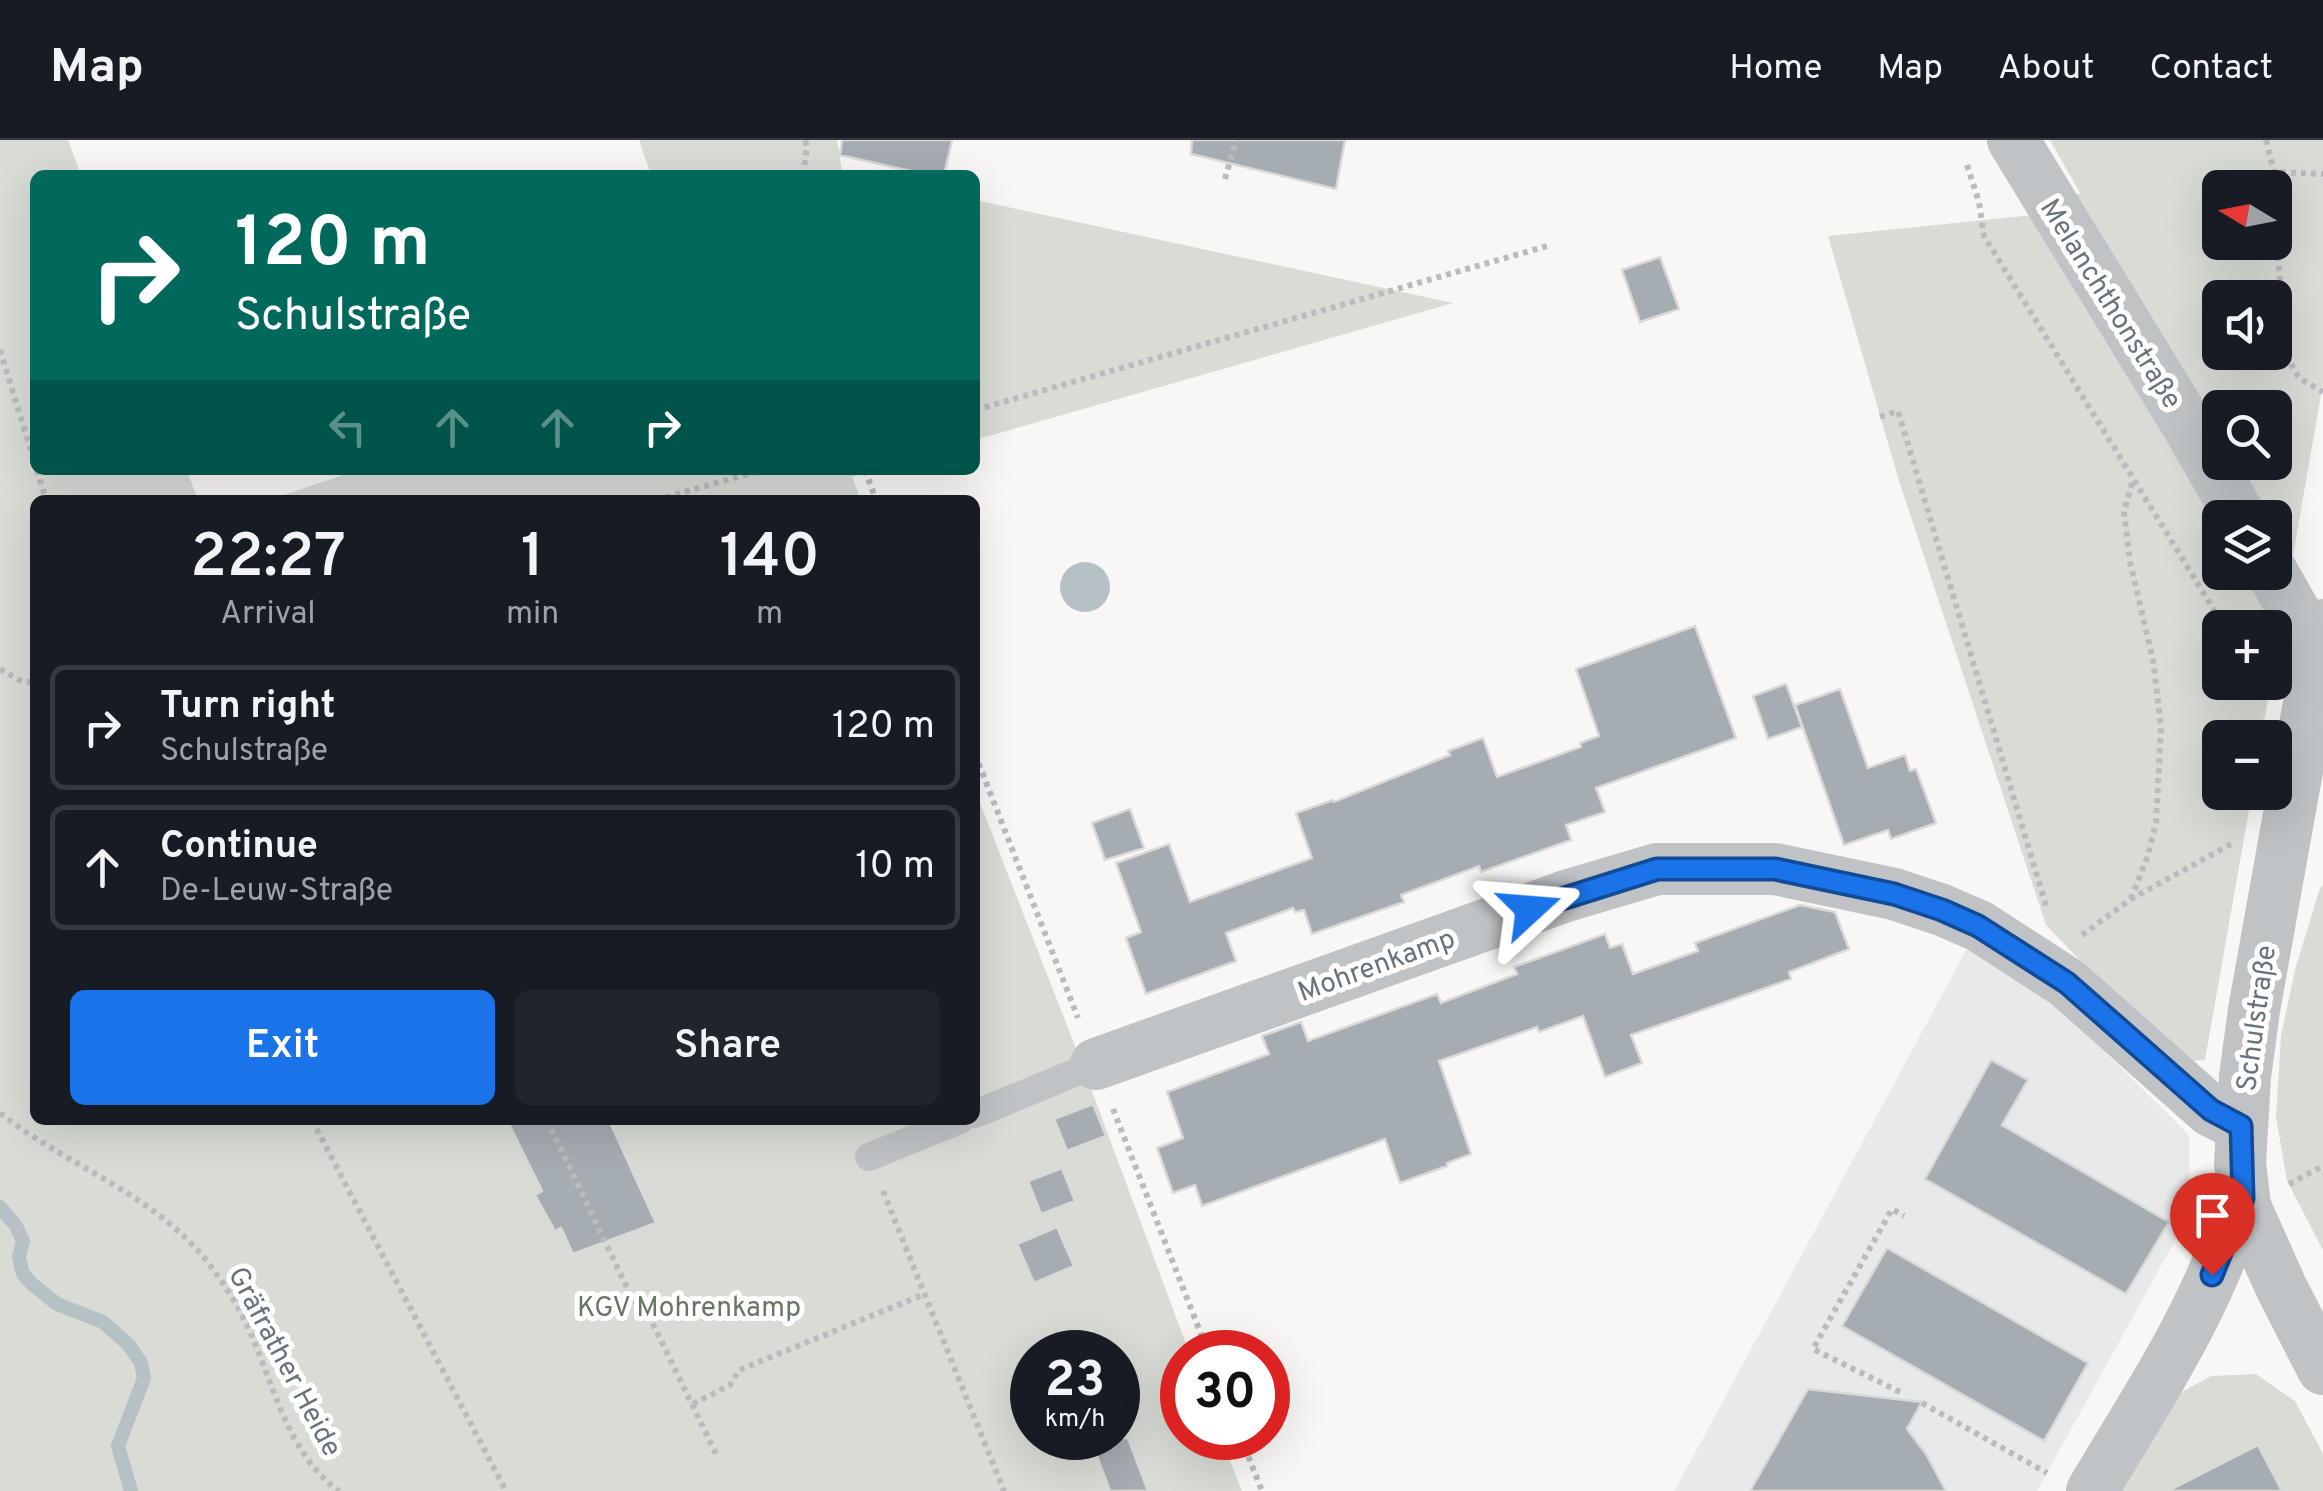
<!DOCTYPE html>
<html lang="en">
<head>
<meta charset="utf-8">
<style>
  :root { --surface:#171b24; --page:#20242c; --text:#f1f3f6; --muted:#9ea1a6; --line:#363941; --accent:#1a73e8 }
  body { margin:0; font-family:Overpass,sans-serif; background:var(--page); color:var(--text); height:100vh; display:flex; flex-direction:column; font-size:38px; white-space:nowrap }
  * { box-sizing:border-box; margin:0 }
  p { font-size:32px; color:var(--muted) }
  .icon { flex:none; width:55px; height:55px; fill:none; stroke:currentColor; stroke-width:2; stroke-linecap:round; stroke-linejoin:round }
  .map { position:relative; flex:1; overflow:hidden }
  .sheet { position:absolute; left:30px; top:355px; width:950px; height:630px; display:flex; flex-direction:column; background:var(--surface); border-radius:15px; box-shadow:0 10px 40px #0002 }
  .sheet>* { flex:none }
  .hud { position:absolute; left:30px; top:30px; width:950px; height:305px; border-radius:15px; box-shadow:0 10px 40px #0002; background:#00695c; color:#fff; overflow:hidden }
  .needle { width:65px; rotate:280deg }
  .fabs { position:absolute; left:2202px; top:30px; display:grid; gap:20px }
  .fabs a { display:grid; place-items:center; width:90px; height:90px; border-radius:15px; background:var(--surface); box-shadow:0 10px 40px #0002; font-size:50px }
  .speed { position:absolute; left:1010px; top:1190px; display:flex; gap:20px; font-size:50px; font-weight:700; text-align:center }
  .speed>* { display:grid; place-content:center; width:130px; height:130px; border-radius:50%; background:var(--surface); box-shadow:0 10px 40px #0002; line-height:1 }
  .speed small { font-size:25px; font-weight:400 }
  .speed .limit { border:15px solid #d22; background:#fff; color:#111 }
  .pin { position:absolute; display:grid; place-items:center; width:85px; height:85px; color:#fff; margin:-102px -42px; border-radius:50% 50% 50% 0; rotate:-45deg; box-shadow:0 0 10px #0007 }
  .pin .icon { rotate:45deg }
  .me { position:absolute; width:110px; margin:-55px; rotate:71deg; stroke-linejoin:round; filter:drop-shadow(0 0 8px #0008) }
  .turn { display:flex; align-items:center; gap:35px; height:210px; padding:0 40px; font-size:45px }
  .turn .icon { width:130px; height:130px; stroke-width:2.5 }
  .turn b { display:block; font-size:70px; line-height:85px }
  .lanes { display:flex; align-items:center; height:95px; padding:0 40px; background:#0003; justify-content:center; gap:50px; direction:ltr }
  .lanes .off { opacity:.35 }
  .eta { display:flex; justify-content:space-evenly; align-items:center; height:170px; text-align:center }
  .eta b { font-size:60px; font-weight:600; line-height:70px }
  .cta { display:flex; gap:20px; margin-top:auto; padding:20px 40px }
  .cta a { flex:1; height:115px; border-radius:15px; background:var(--accent); color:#fff; font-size:40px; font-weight:600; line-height:115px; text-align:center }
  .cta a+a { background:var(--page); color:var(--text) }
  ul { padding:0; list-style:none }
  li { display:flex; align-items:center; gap:30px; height:125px; margin:0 20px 15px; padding:0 20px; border:5px solid var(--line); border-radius:15px }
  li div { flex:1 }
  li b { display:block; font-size:38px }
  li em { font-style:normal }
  header { display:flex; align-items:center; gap:60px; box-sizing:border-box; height:140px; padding:0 50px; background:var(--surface); border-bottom:2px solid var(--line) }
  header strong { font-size:48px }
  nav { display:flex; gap:55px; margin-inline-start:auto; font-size:35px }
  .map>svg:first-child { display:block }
  .built { fill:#e8e9e9 }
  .green { fill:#d8dcd5; fill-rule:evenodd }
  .water { fill:#b6c1c5 }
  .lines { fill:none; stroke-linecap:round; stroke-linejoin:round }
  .stream { stroke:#b6c1c5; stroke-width:14 }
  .building { fill:#a5acb2; stroke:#d9d9d8; stroke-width:2.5 }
  .path { stroke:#b9bcbe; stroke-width:6; stroke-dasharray:5 5; stroke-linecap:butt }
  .service { stroke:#bfc3c6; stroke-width:28 }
  .minor { stroke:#bfc3c6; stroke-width:52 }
  .route-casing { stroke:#114b97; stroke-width:25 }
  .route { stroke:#1a73e8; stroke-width:18 }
  .labels { text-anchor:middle; stroke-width:10; stroke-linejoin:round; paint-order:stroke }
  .street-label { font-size:28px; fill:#66747d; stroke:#fff }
  .park-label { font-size:28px; fill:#687664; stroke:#fff }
</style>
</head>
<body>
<header>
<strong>Map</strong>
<nav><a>Home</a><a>Map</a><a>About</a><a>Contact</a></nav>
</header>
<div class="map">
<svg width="2323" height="1351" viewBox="0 0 2323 1351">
  <rect width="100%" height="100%" fill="#f8f7f5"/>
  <!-- built -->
  <path class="built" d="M1971,801L2029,837L2189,995V1075L2037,1351H1672L1675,1350Z"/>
  <!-- green -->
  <path class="green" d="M0,0H68L81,35H35V330H187L198,360H35V980H975V650L1077,911L1189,1212H1182V1298H1221L1242,1351H0ZM1032,1212H1118V1298H1032Z
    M639,0H837L842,31L859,35H651Z
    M2050,0H2323V243L2275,519V488H2220V542L2271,543L2261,597L2220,598V652L2252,653L2205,920L2178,922L2046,785L1899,341L1828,96L2033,75L2080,53ZM2220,48H2275V102H2220ZM2220,158H2275V212H2220ZM2220,268H2275V322H2220ZM2220,378H2275V432H2220Z
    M975,60L1453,163L975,300Z
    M358,330H873L852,337L861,360H269Z
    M2323,744V1110L2287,1041L2276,977L2281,896L2295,830L2319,751Z
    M2256,1234L2295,1261L2323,1314V1351H2122L2178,1254L2211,1236Z"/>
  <!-- water -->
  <path class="water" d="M1060 447a25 25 0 1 1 50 0a25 25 0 1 1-50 0Z"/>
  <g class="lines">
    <!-- stream -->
    <path class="stream" d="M0,1067L16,1086L23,1101L19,1117L23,1134L32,1144L57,1164L103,1182L129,1205L141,1223L144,1238L118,1306L131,1351"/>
  </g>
  <!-- building -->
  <path class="building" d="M842,0H952L944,35H928L840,15Z
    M1192,0H1345L1336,49L1191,14Z
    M1660,117L1679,169L1640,182L1622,130Z
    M1695,486L1736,598L1596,648L1605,672L1566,685L1571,700L1481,732L1479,726L1401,755L1404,762L1312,794L1304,770L1295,772L1293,768L1226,793L1236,821L1146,854L1126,798L1141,792L1116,723L1169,704L1190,762L1312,718L1296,673L1333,660L1334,662L1450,615L1448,611L1483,598L1497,637L1581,607L1580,603L1599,596L1576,529Z
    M1786,544L1802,587L1768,599L1753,556Z
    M1840,549L1868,628L1905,615L1910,631L1916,629L1936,683L1891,699L1888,690L1844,705L1795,565Z
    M1130,669L1144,708L1105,720L1092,683Z
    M1800,765L1835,772L1849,809L1789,832L1791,839L1631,895L1642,923L1605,937L1583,876L1539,892L1537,887L1439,921L1471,1014L1447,1023V1026L1400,1043L1385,999L1202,1066L1195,1045L1173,1053L1157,1008L1183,998L1167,952L1269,914L1262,896L1301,882L1308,901L1437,854L1441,863L1517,834L1514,827L1605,794L1610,808L1622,804L1633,834L1698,811L1695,803Z
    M1991,920L2028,940L2002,985L2169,1082L2126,1154L1925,1039Z
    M1093,964L1106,996L1067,1011L1054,979Z
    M507,980H609L656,1083L573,1114L561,1088L555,1091L535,1055L542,1051Z
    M1062,1028L1075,1061L1041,1074L1028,1041Z
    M1057,1087L1074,1126L1034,1143L1017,1104Z
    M1887,1108L2088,1223L2044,1301L1842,1186Z
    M1808,1249L1922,1262L1907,1289L1926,1314L1946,1351H1750Z
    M1090,1298H1128L1148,1351H1110Z
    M2258,1305L2282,1351H2168Z"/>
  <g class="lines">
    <!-- path -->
    <path class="path" d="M2266,0L2274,32L2323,34
      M1967,25L1979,62L1984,96L2225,488
      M2274,32V48
      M803,35L807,7L805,0
      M1225,39L1236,0
      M2275,56L2284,212L2299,238L2323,252
      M0,210L35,324
      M975,270L1547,106
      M1880,277L1898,271L2047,769
      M37,330L46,360
      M865,330L876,360
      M521,360H524
      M656,360L762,330
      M0,529L19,540L35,543
      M975,614L1078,878
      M2131,759L2148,715L2156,683L2161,587L2153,520L2130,422L2124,372L2133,340
      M2082,795L2131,759L2233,703
      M1113,969L1208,1212
      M0,973C67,1026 149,1051 206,1120C223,1142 239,1166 250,1192C274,1246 288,1314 339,1351
      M312,980L506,1351
      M547,980L632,1158L652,1182L718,1318
      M2289,1044L2323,1026
      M883,1051L1004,1351
      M1900,1252L1813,1209L1892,1069L1904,1076
      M1922,1263L2047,1333
      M693,1264L730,1245L739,1230L925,1154
      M1241,1298L1262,1351"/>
    <!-- service -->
    <path class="service" d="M975,974L1096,924
      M869,1017L960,980"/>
    <!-- minor -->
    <path class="minor" d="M2013,0L2188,286L2241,378
      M2272,432L2323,522
      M2323,485L2254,870L2245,937L2240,1023L2245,1066L2281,1147L2323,1229
      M1096,924L1566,756L1657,729H1775L1894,754L1942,770L1979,786L2067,843L2211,971L2241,986
      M2092,1351C2128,1290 2168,1229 2199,1165C2216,1130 2230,1095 2243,1058"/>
  </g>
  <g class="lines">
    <!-- route casing -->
    <g class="route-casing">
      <path id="route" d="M1530,769L1657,729H1775L1894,754L1942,770L1978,786L2067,843L2211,970L2241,986L2243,1058L2212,1135"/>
    </g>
    <!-- route -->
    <use href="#route" class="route"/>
  </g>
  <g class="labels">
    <!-- street labels -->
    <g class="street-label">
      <text transform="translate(2112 163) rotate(58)" y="10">Melanchthonstraße</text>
      <text transform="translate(1376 824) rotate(-20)" y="10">Mohrenkamp</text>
      <text transform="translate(2255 878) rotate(-82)" y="10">Schulstraße</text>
      <text transform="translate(286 1221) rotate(62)" y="10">Gräfrather Heide</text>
    </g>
    <!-- park labels -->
    <g class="park-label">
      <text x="689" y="1176">KGV Mohrenkamp</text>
    </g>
  </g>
</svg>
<div class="fabs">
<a><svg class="needle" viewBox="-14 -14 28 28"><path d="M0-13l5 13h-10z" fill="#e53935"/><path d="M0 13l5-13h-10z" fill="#9ea1a6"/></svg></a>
<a><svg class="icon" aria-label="sound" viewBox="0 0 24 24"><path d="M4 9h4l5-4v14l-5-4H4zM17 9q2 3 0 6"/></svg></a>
<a><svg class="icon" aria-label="search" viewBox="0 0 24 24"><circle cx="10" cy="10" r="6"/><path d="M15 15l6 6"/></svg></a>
<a><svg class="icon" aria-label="layers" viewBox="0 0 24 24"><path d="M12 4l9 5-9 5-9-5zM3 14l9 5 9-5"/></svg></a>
<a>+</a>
<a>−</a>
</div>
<div class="speed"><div>23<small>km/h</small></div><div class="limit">30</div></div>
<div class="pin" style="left:2212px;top:1135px;background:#d93025"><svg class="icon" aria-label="arrive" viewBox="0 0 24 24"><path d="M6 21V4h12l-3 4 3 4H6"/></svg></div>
<svg class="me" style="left:1530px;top:769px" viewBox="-20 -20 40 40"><path d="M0-17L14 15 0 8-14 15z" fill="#1a73e8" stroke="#fff" stroke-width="4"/></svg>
<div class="hud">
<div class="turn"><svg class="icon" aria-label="right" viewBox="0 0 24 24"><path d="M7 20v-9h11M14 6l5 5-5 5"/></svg><div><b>120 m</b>Schulstraße</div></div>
<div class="lanes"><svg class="icon off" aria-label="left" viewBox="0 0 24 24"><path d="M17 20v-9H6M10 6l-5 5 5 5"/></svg><svg class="icon off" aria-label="ahead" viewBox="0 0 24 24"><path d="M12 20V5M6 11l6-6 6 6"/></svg><svg class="icon off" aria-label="ahead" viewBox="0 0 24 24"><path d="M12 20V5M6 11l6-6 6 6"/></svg><svg class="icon" aria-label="right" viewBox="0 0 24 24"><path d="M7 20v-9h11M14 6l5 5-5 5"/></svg></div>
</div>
<section class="sheet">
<div class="eta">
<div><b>22:27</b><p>Arrival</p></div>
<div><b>1</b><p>min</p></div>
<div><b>140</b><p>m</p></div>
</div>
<ul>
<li><svg class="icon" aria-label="right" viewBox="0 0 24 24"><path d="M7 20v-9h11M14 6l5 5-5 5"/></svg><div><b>Turn right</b><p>Schulstraße</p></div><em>120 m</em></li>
<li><svg class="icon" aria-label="ahead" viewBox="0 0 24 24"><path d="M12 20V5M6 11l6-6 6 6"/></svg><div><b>Continue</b><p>De-Leuw-Straße</p></div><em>10 m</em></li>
</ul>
<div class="cta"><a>Exit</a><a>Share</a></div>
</section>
</div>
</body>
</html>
